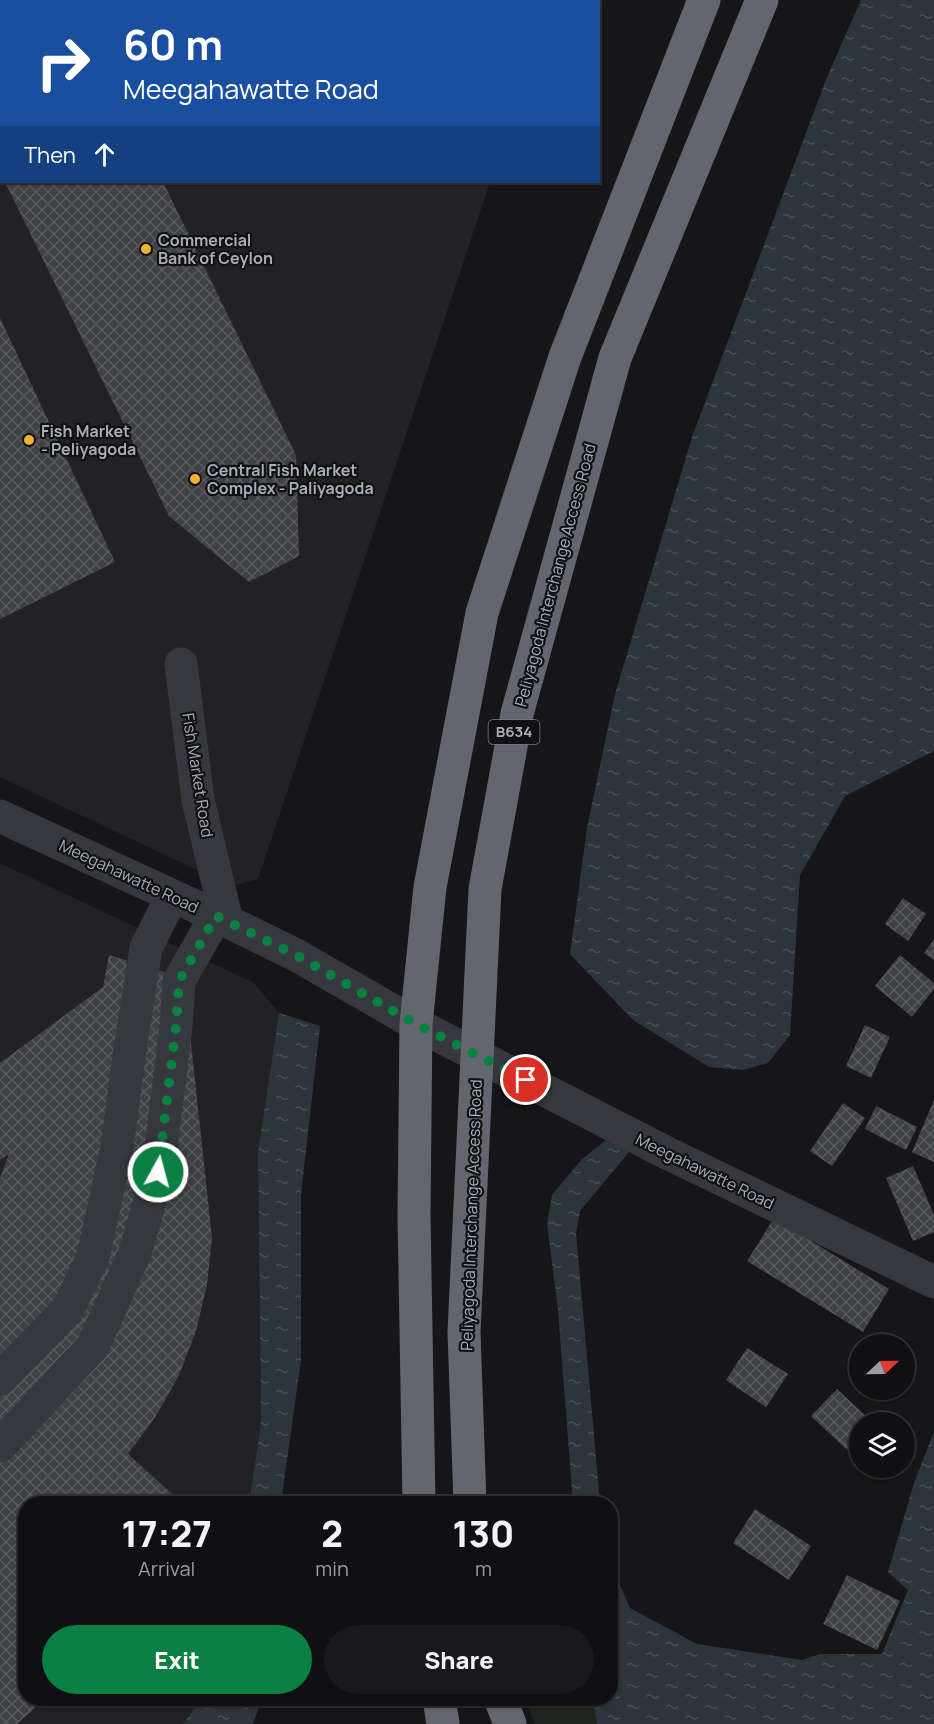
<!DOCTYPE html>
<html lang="en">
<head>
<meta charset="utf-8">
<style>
  :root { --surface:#101012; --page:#19191b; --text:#f1f3f6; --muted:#9c9d9f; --line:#303032; --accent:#0b8043 }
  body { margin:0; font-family:Manrope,sans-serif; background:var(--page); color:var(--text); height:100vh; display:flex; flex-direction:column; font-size:22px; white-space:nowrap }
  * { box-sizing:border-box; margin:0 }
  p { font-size:20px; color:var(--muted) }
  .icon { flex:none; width:33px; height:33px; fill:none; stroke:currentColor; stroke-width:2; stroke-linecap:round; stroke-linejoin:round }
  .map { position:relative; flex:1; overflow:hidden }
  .side { position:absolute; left:18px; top:1496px; width:600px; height:210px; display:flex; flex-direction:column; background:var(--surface); border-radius:24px; box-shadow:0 2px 4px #0004,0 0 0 2px var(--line) }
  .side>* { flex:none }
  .guide { position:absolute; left:0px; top:0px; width:600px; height:183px; box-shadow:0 2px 4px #0004,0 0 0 2px var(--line); background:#1a4fa0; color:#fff; overflow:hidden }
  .needle { width:39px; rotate:68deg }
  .buttons { position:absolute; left:849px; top:1334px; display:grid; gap:12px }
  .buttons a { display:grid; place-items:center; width:66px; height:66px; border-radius:50%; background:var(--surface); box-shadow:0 2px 4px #0004,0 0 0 2px var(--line); font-size:30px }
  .pin { position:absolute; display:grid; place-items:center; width:51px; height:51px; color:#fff; margin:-26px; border:3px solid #fff; border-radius:50%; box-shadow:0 2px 6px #0007 }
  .me { position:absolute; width:66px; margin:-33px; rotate:7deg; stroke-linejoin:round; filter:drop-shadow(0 0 4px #0008) }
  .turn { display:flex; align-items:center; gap:21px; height:126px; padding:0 24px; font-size:27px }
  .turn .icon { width:78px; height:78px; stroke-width:2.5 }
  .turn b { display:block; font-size:42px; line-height:51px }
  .then { display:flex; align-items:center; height:57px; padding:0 24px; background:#0003; gap:12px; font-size:22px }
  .eta { display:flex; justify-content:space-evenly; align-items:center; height:102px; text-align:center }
  .eta b { font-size:36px; font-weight:800; line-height:42px }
  .button { display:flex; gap:12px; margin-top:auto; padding:12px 24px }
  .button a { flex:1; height:69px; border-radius:36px; background:var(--accent); color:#fff; font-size:24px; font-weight:800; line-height:69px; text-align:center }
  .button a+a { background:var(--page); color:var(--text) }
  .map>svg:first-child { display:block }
  .built { fill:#222225 }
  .green { fill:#1e261f }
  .water { fill:url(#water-ripples) }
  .building { fill:url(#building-cross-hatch) }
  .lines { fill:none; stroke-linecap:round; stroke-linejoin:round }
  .minor { stroke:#37383d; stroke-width:33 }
  .highway { stroke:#63666e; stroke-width:33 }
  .route { stroke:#0b8043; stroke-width:10; stroke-dasharray:0 18 }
  .poi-dot { fill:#f2b134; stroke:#111113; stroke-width:2 }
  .labels { text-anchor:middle; stroke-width:4.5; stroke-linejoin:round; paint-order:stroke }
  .shield { fill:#111113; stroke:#7b7e86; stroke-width:1.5 }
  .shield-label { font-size:15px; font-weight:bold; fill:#a8adb8 }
  .poi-label { font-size:16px; font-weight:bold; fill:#a8adb8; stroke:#111113; text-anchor:start }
  .street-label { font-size:16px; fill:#a8adb8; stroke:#111113 }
</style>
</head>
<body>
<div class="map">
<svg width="934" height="1724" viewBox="0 0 934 1724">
  <defs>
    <pattern id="water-ripples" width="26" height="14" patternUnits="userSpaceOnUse" patternTransform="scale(1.5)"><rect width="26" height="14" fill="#2c353c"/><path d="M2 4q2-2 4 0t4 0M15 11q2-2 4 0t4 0" fill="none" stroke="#485056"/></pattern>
    <pattern id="building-cross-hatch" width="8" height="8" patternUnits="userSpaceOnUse" patternTransform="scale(1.5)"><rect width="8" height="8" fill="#404145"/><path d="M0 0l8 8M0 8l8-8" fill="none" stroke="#595a5e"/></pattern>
  </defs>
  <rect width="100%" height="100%" fill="#161618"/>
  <!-- built -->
  <path class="built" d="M0,0H550L2,2V182H490L258,879L231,886L0,777Z
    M0,863L254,983L279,1013L258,1151L261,1422L249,1503H26V1698H202L183,1724H0Z"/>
  <!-- green -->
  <path class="green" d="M523,1698H592L597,1724H535Z"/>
  <!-- water -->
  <path class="water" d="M861,0H934V751L845,796L800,875L790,1035L768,1063L743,1070L709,1067L633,1020L570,954L587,828L615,694L692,437L827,77Z
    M279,1013L320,1026L301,1195V1360L281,1503H249L261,1422L258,1151Z
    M606,1140L630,1151L580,1211L576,1233L600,1503H573L558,1310L547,1224L552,1195L582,1159Z
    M934,1432V1724H597L592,1698H610L611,1565L630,1608L697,1644L802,1660L820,1654H882L908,1590L888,1572L914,1483Z
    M202,1698H262L253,1724H183Z"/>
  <!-- building -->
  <path class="building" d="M5,182H163L296,455L299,556L249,582L169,516Z
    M0,318L115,562L0,619Z
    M903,898L926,914L908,941L885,924Z
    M934,939V960L924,953Z
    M109,955L184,978L212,1238L207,1285L196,1331L179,1375L156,1416L128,1454L182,1503H26V1698H46L17,1724H0V1178L9,1154L0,1160V1063L103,987Z
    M900,955L934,983V989L912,1017L875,986Z
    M865,1025L890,1037L871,1078L846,1066Z
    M934,1100V1162L912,1152Z
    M843,1103L865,1118L832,1166L810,1151Z
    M876,1106L917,1127L906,1150L865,1129Z
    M913,1166L934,1215V1232L913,1241L886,1178Z
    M774,1218L889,1289L863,1332L747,1261Z
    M747,1348L788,1374L766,1407L726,1380Z
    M837,1389L872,1422H860V1462L811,1416Z
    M755,1509L811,1546L789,1580L733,1543Z
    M847,1575L900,1601L877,1650L823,1624Z"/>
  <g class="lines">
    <!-- minor -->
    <path class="minor" d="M181,664L198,800L227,921
      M0,816L227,921L296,955L416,1024L665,1152L934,1282
      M0,1379L68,1309L93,1257L117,1147L129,1056L146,948L172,896
      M0,1446L93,1346L135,1253L158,1172L176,1027L179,981L216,916"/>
    <!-- highway -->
    <path class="highway" d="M419,1503L414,1215L416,1024L430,887L482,613L565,357L704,0
      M470,1503L464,1332L485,889L517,714L615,358L762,0
      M439,1698L443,1724
      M500,1698L510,1724"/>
  </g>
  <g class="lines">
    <!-- route -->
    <path class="route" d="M158,1172L176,1027L179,981L216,916L296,955L416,1024L526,1080"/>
  </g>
  <!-- markers -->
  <g class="poi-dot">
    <circle cx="146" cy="249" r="6"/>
    <circle cx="29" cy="440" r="6"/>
    <circle cx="195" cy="479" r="6"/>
  </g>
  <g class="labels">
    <!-- shield labels -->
    <rect class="shield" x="488.5" y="720" width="51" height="24" rx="4.5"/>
    <g class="shield-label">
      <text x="514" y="737">B634</text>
    </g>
    <!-- poi labels -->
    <g class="poi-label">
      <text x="158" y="246">Commercial<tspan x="158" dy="18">Bank of Ceylon</tspan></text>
      <text x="41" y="437">Fish Market<tspan x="41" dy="18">- Peliyagoda</tspan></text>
      <text x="207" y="476">Central Fish Market<tspan x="207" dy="18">Complex - Paliyagoda</tspan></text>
    </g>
    <!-- street labels -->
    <g class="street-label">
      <text transform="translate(555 575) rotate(-75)" y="6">Peliyagoda Interchange Access Road</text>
      <text transform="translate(198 775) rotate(81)" y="6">Fish Market Road</text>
      <text transform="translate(129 876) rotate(25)" y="6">Meegahawatte Road</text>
      <text transform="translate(705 1171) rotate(26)" y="6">Meegahawatte Road</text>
      <text transform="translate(471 1215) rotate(-88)" y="6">Peliyagoda Interchange Access Road</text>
    </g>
  </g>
</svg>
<div class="buttons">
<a><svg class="needle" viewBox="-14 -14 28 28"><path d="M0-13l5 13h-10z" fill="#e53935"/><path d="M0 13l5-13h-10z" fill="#9c9d9f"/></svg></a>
<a><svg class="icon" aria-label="layers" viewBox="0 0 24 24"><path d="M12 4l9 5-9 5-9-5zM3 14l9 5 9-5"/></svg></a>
</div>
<div class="pin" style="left:526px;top:1080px;background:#d93025"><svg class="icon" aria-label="arrive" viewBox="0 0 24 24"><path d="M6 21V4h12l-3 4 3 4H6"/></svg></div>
<svg class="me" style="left:158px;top:1172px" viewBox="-20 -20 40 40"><circle r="17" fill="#0b8043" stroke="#fff" stroke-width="3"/><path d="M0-11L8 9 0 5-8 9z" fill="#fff"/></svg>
<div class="guide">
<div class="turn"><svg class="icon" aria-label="right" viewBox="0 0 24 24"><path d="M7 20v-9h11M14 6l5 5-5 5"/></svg><div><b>60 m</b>Meegahawatte Road</div></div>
<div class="then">Then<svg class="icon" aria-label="ahead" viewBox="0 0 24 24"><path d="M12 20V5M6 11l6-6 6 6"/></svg></div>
</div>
<section class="side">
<div class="eta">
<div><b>17:27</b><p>Arrival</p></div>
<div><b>2</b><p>min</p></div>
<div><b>130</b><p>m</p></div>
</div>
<div class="button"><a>Exit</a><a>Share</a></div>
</section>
</div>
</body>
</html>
